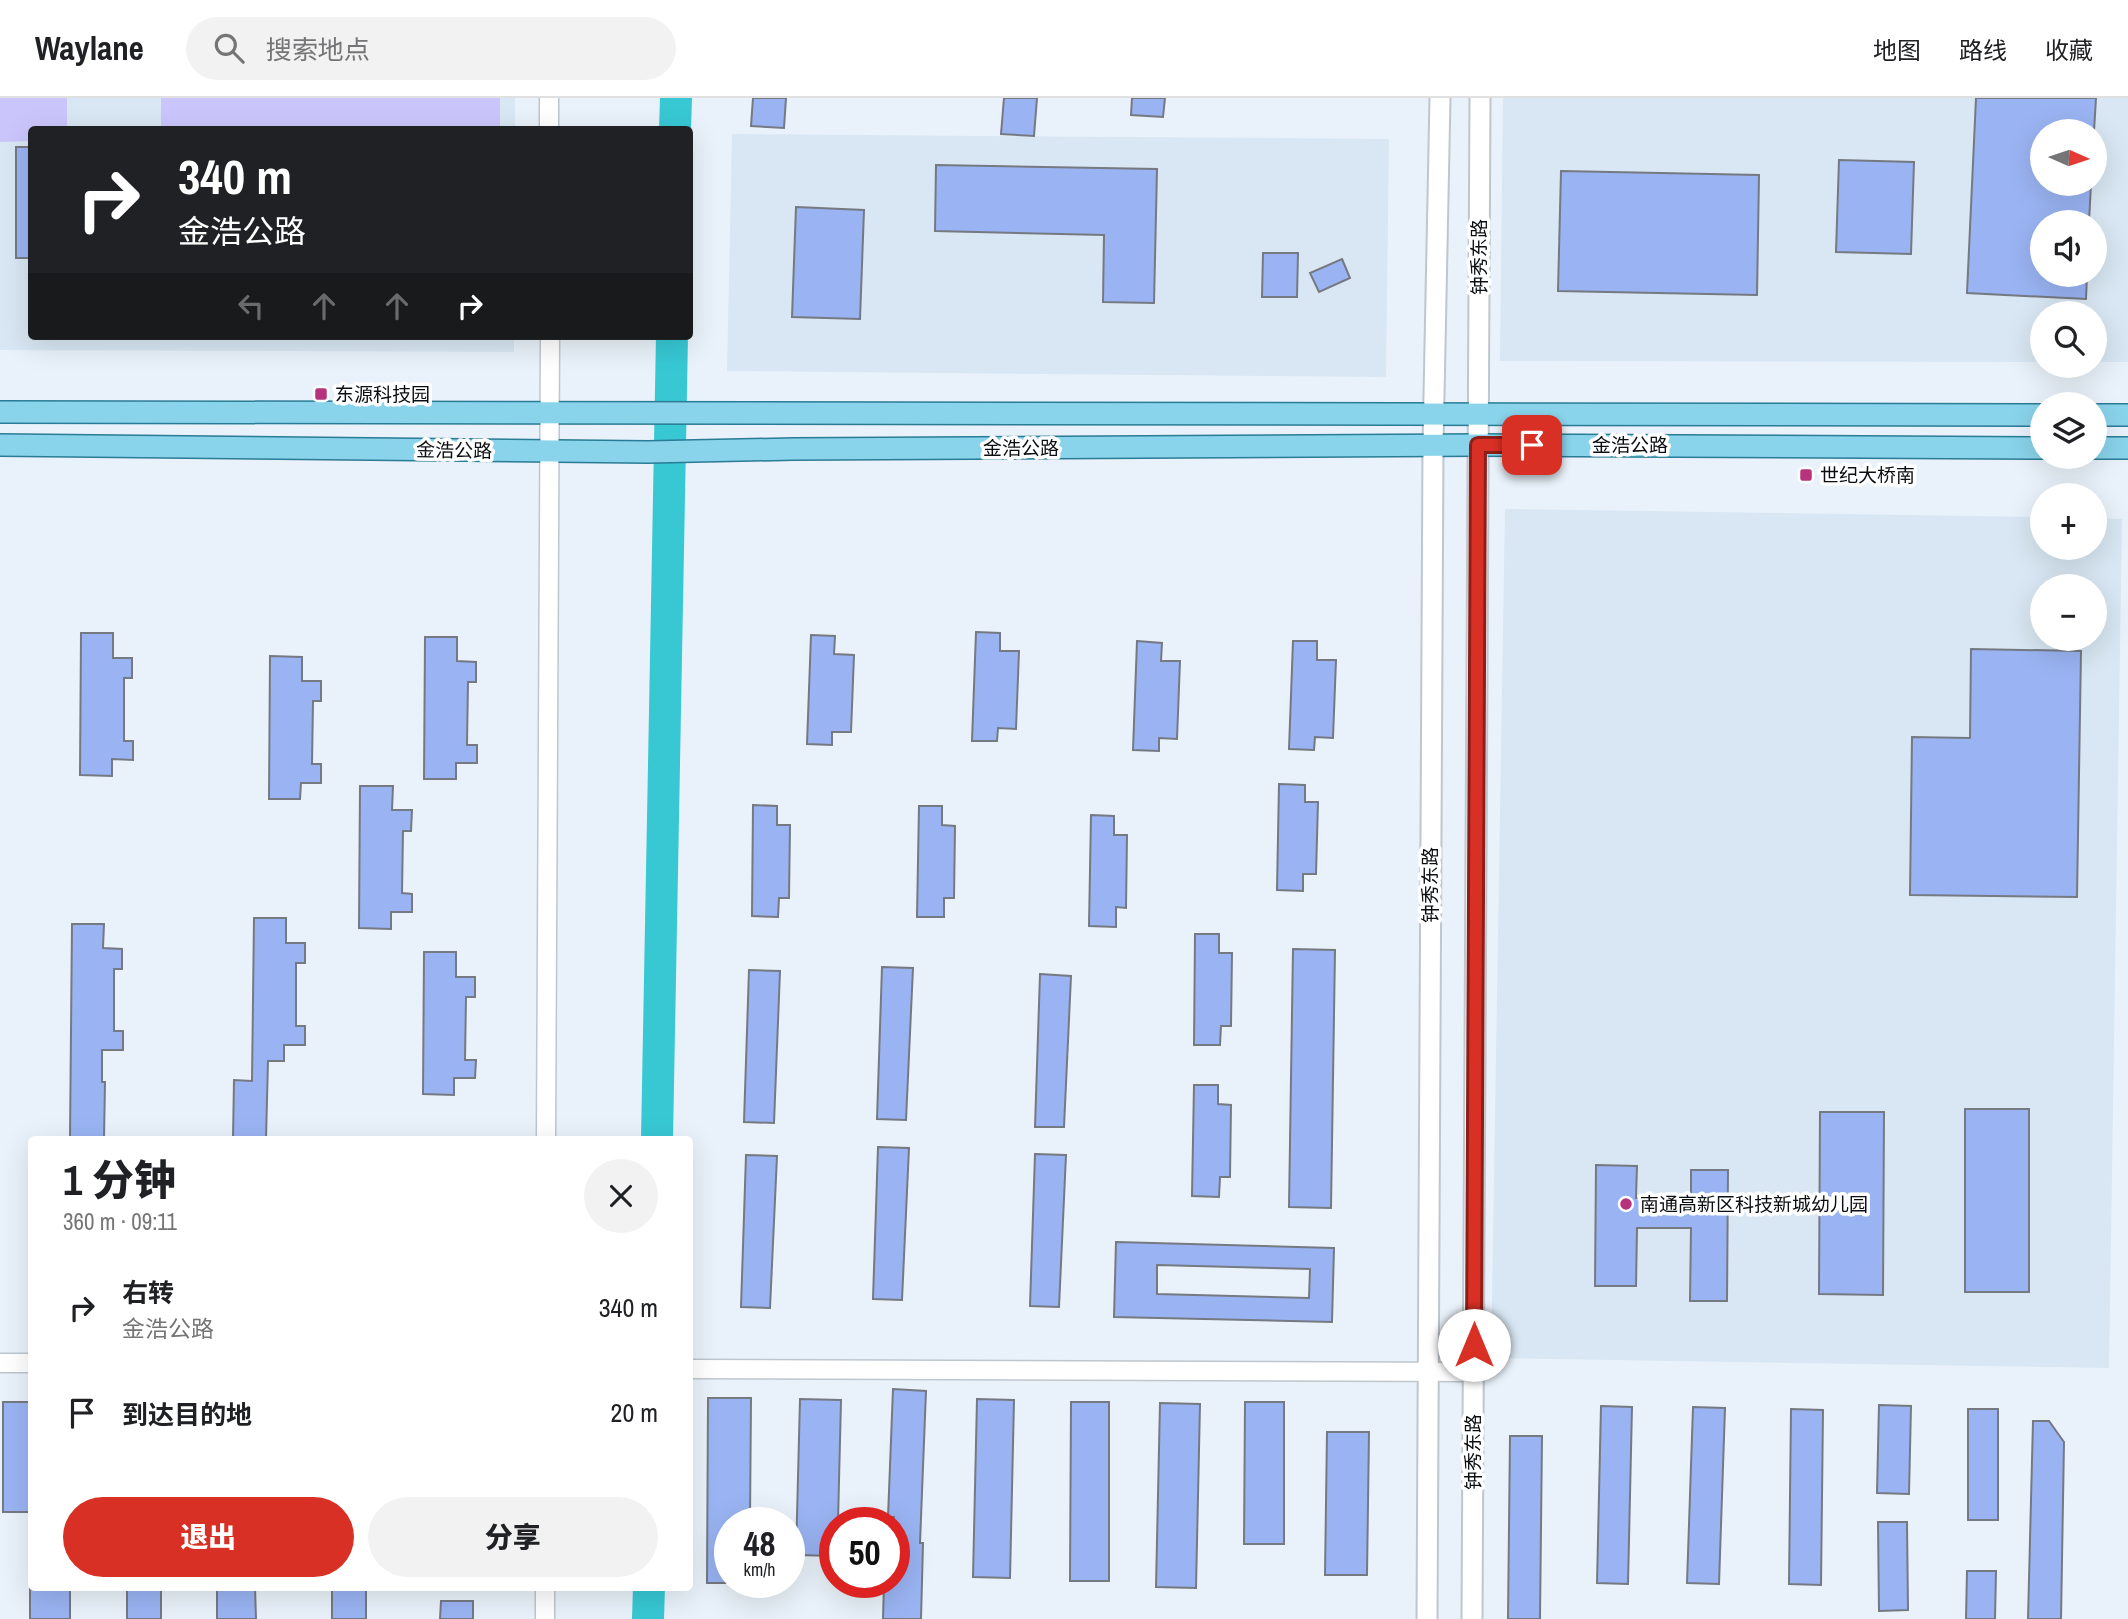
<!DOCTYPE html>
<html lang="zh">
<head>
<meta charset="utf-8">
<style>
  :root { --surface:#fff; --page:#f2f2f2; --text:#202124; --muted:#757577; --line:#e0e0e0; --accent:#d93025 }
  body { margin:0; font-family:"Archivo Narrow","Noto Sans SC",sans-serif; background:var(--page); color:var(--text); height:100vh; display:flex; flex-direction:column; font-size:26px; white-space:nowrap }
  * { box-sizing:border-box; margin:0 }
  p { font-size:23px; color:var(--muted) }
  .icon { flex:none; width:38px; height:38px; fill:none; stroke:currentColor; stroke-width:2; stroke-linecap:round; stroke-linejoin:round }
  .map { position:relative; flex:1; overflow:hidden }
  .drawer { position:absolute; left:28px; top:1038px; width:665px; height:455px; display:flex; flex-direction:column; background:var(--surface); border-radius:7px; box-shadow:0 7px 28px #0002 }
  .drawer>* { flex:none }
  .top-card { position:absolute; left:28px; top:28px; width:665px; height:214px; border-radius:7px; box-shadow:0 7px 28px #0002; background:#202124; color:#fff; overflow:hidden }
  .needle { width:46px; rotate:93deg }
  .fabs { position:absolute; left:2030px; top:21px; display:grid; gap:14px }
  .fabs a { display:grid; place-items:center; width:77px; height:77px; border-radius:50%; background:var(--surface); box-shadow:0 7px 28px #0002; font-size:35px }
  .speed { position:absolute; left:714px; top:1409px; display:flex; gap:14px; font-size:35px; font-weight:700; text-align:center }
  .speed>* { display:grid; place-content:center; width:91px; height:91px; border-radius:50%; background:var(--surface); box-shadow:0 7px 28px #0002; line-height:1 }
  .speed small { font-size:18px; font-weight:400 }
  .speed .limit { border:10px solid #d22; background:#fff; color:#111 }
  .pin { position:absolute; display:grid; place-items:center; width:60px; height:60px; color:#fff; margin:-30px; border-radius:14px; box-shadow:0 4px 10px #0006 }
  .me { position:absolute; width:77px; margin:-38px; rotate:0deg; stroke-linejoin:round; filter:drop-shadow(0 0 5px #0008) }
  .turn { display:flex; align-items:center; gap:24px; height:147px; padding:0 35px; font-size:32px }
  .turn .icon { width:91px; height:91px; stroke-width:2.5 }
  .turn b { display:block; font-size:49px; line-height:60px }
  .lanes { display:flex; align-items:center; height:66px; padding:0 35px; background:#0003; justify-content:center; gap:35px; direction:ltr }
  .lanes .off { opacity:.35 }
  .round { display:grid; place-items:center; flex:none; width:74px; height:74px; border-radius:37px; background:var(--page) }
  .overview { display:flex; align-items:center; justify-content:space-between; height:119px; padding:0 35px }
  h1 { font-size:42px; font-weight:800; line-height:52px }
  .button { display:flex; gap:14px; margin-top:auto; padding:14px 35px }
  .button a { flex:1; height:80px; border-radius:42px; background:var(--accent); color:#fff; font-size:28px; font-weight:800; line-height:80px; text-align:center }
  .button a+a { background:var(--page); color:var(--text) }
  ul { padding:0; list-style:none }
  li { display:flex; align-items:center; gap:21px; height:105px; padding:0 35px }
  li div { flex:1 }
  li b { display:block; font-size:26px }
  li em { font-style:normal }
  header { display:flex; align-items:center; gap:42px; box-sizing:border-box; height:98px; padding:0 35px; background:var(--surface); border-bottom:2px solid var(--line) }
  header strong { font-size:33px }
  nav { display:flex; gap:38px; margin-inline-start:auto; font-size:24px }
  .search { width:490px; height:63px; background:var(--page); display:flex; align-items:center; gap:18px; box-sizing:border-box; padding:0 24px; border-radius:38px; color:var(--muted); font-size:26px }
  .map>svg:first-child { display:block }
  .built { fill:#d8e7f3; fill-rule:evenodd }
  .green { fill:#cac6fc }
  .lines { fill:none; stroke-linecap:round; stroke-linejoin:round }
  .river { stroke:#37c8d4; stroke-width:32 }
  .building { fill:#9ab4f3; stroke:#757981; stroke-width:2; fill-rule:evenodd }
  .tertiary-casing { stroke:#bec6ce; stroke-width:21 }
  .secondary-casing { stroke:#bec6ce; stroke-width:23 }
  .primary-casing { stroke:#2a7b95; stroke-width:24 }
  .tertiary { stroke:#fff; stroke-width:18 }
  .secondary { stroke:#fff; stroke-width:19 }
  .primary { stroke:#89d3eb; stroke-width:21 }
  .route-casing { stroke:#8d1f18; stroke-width:18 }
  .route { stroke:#d93025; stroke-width:12 }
  .poi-dot { fill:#b6337b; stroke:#fff; stroke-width:2.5 }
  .labels { text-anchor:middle; stroke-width:7; stroke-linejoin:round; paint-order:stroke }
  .street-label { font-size:19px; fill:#0b0e10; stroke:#fff }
  .poi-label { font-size:19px; fill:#0b0e10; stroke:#fff; text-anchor:start }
</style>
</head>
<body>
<header>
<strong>Waylane</strong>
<div class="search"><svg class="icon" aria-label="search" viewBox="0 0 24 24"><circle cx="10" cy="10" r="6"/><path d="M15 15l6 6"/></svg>搜索地点</div>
<nav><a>地图</a><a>路线</a><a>收藏</a></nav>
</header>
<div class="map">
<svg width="2128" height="1521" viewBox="0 0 2128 1521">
  <rect width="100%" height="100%" fill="#e9f2fa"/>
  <!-- built -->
  <path class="built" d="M0,0H515V31L32,32V238H514V254L0,252Z
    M1503,0H2128V264H2095V215H2042V264L1500,263ZM2042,33H2095V86H2042ZM2042,124H2095V177H2042Z
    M732,36L1389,41L1386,279L727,273Z
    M1505,411L2042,419V450H2095V420L2122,421L2109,1270L1491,1260ZM2042,488H2095V541H2042Z"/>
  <!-- green -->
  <path class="green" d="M0,0H67V31L32,32L31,43L0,44Z
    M161,0H500V31H161Z"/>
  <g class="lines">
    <!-- river -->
    <path class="river" d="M675,32L676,0
      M657,1041L672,238
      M648,1521L649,1489"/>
  </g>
  <!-- building -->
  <path class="building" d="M753,0H786L784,30L751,28Z
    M1004,0H1037L1034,38L1001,36Z
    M1132,0H1165L1163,19L1131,17Z
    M1976,0H2096L2094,33H2042V86H2091L2089,124H2042V177H2087L2086,201L1967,195Z
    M16,49H32V160H16Z
    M1839,62L1914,64L1911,156L1836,154Z
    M936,67L1157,71L1154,205L1103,204L1104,137L935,133Z
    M1561,73L1759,77L1757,197L1558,193Z
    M796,109L864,112L860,221L792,219Z
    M1263,155H1298L1297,199H1262Z
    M1342,161L1350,180L1319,194L1310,175Z
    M976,534L1000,535V553H1019L1016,631L998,630L997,643H972Z
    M81,535H113V560H132V580H124V643H133V662L112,661V678L80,677Z
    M811,537L835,538L834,556L854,557L851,634H832V647L807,646Z
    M425,539H457V563L476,564V584H468L467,647H477V665H456V681H424Z
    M1137,543L1162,545L1161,563H1180L1177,641L1159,640V653L1133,652Z
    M1293,543H1317V562H1336L1333,640L1315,639L1314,652L1289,651Z
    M1971,551L2081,553L2077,799L1910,797L1912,639L1970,640Z
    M270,558L302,559V583H321V603H313L312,666H321V685H301L300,701H269Z
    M1279,686L1305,687V704H1318L1316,776H1303V793L1277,792Z
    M360,688H393L392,712H412L411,733H403L402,795L412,796V814H391V831L359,830Z
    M753,707L777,708V727H790L789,800H779L778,819L752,818Z
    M919,708H942V727L955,728L954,800H944V819H917Z
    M1091,717L1114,718V737H1127L1126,810L1116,809V829L1089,828Z
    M254,820H286V845H305V865H296V928H305V947H284V963H268L266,1041H233L234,982L252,983Z
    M72,826H104L103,850L122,851V871H114V933H123V952H102V984H105L104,1041H70Z
    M1195,836H1219V855H1232L1231,928H1221L1220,947H1194Z
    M1293,851L1335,852L1331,1110L1289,1109Z
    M424,854H456V879H475V899H466L465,962H476L475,980H454V997L423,996Z
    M882,869L913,870L906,1022L877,1021Z
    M749,872L780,873L774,1025L744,1024Z
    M1040,876L1071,878L1064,1029H1035Z
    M1194,987H1218V1006L1231,1007L1230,1079H1220L1219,1099L1192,1098Z
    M1965,1011H2029V1194H1965Z
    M1820,1014H1884L1883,1197L1819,1196Z
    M878,1049L909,1050L902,1202L873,1201Z
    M1035,1056L1066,1057L1059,1209L1030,1208Z
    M746,1057L777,1058L770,1210L741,1209Z
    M1596,1067L1637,1068L1636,1100L1691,1101V1072H1728L1727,1203H1690L1691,1130H1637L1636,1188H1595Z
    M1116,1144L1334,1150L1332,1224L1114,1219ZM1157,1167L1310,1171L1309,1200L1157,1196Z
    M893,1291L926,1293L920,1445H923L921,1521H883L884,1484H894V1419H888Z
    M708,1300H751L750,1424H730V1485H707Z
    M800,1301L841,1302L838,1424H835V1458L796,1457Z
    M977,1301L1014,1302L1010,1480L973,1479Z
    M3,1304H32V1414H3Z
    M1071,1304H1109V1483H1070Z
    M1245,1304H1284V1446H1244Z
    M1160,1305L1200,1306L1196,1490L1156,1489Z
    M1879,1307L1911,1308L1909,1396L1877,1395Z
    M1601,1308L1632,1309L1628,1486L1597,1485Z
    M1693,1309L1725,1310L1719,1486L1687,1485Z
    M1791,1311L1823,1312L1821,1487L1789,1486Z
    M1968,1311H1998V1422H1968Z
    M2033,1323H2049L2064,1344L2061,1521H2028Z
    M1327,1334H1369L1367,1477H1325Z
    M1510,1338H1542L1540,1521H1508Z
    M1878,1424H1907L1908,1512L1879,1513Z
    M1967,1473H1996L1995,1521H1966Z
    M30,1489H70V1521H30Z
    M217,1489H255L256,1521H217Z
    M332,1489H366V1521H332Z
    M127,1491H161V1521H127Z
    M441,1503H473V1521H440Z"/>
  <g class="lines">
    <!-- tertiary casing -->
    <g class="tertiary-casing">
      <path id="tertiary" d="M549,0V32
        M546,1041L550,238
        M0,1265H32
        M690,1271L1474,1274
        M545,1489V1521"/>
    </g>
    <!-- secondary casing -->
    <g class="secondary-casing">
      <path id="secondary" d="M1427,1521L1433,347L1440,0
        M1472,1521L1480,0"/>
    </g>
    <!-- primary casing -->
    <g class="primary-casing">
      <path id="primary" d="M0,314C681,312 1361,319 2042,317
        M2095,317H2128
        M0,347L648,354L794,351L1478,347L2042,350
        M2095,350H2128"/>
    </g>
    <!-- tertiary -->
    <use href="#tertiary" class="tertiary"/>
    <!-- secondary -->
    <use href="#secondary" class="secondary"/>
    <!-- primary -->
    <use href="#primary" class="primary"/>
  </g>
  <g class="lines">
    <!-- route casing -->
    <g class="route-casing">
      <path id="route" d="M1474,1247L1478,347H1532"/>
    </g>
    <!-- route -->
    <use href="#route" class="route"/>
  </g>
  <!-- markers -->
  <g class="poi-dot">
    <rect x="314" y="289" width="14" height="14" rx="3.5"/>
    <rect x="1799" y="370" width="14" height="14" rx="3.5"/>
    <circle cx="1626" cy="1106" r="7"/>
  </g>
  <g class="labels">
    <!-- street labels -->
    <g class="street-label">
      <text transform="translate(1479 159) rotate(-90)" y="7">钟秀东路</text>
      <text x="1630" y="354">金浩公路</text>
      <text x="1021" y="357">金浩公路</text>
      <text transform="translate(454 352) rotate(1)" y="7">金浩公路</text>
      <text transform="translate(1430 787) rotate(-90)" y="7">钟秀东路</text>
      <text transform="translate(1473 1354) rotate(-90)" y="7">钟秀东路</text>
    </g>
    <!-- poi labels -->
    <g class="poi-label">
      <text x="335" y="303">东源科技园</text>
      <text x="1820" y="384">世纪大桥南</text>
      <text x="1640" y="1113">南通高新区科技新城幼儿园</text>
    </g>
  </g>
</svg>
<div class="fabs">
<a><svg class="needle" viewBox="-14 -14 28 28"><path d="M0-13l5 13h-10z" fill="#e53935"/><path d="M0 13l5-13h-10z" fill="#757577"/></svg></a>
<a><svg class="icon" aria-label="sound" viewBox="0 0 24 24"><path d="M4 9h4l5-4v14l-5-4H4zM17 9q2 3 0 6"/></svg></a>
<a><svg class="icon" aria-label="search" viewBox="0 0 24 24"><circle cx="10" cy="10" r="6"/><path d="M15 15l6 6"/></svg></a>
<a><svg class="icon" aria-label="layers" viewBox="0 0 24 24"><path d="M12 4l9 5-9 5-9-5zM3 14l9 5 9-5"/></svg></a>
<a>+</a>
<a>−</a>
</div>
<div class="speed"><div>48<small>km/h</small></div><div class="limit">50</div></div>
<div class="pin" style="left:1532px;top:347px;background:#d93025"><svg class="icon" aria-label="arrive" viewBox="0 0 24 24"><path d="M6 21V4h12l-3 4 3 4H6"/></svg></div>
<svg class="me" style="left:1474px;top:1247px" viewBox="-20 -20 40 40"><circle r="19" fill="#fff"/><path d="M0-13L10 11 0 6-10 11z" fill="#d93025"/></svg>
<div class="top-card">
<div class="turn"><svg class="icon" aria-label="right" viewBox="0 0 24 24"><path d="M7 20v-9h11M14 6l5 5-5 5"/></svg><div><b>340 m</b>金浩公路</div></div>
<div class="lanes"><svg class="icon off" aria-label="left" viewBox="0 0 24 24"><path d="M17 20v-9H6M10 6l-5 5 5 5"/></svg><svg class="icon off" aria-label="ahead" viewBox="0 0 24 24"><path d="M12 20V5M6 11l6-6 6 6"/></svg><svg class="icon off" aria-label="ahead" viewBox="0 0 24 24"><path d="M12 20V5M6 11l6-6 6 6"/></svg><svg class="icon" aria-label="right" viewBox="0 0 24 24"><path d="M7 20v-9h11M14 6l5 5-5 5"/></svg></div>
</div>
<section class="drawer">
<div class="overview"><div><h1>1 分钟</h1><p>360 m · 09:11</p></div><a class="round"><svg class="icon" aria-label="close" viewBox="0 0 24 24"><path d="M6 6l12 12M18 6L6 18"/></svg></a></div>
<ul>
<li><svg class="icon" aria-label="right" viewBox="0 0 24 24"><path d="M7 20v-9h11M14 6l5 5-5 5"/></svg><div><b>右转</b><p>金浩公路</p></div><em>340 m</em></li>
<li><svg class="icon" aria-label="arrive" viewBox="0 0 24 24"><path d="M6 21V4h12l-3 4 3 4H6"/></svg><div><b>到达目的地</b></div><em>20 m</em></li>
</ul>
<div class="button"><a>退出</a><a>分享</a></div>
</section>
</div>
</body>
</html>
